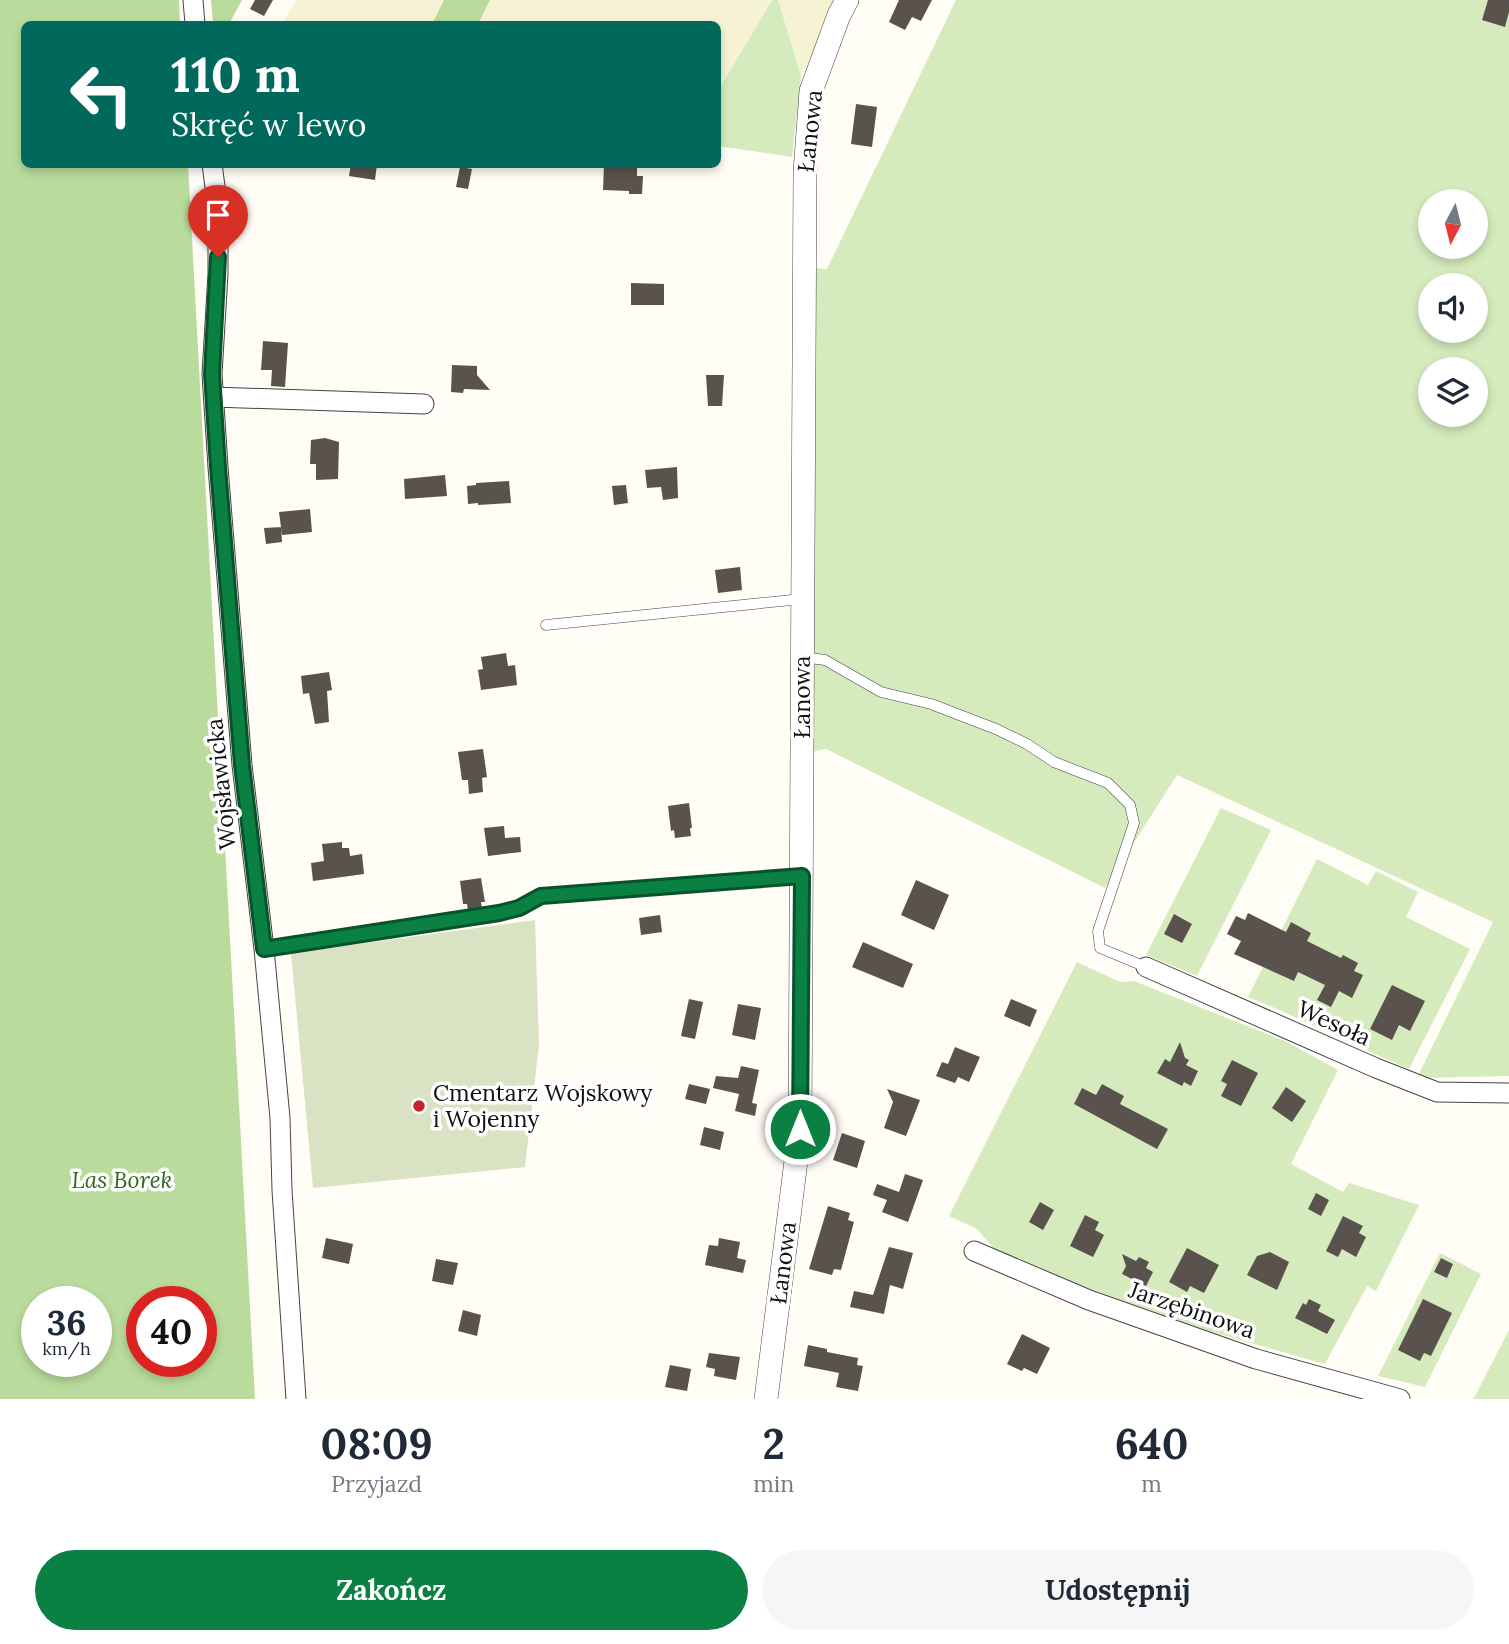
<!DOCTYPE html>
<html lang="pl">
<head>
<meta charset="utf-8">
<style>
  :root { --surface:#fff; --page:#f6f6f7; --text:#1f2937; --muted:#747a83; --accent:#0b8043 }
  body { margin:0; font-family:Lora,serif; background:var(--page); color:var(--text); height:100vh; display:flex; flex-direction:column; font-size:26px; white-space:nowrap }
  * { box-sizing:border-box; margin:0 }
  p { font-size:23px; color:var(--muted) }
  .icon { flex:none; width:38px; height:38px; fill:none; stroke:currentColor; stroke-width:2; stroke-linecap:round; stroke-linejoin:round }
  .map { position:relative; height:1399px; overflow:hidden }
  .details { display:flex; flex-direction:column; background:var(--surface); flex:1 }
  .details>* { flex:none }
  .top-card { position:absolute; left:21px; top:21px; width:700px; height:147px; border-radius:10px; box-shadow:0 4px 10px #0003; background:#00695c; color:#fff; overflow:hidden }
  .needle { width:46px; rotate:187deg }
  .buttons { position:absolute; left:1418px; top:189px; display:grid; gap:14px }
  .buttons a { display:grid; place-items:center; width:70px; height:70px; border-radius:50%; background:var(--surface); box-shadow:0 4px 10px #0003; font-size:35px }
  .speed { position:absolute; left:21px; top:1286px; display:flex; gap:14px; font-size:35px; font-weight:700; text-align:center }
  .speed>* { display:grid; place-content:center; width:91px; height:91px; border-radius:50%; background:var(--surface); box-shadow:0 4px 10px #0003; line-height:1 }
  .speed small { font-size:18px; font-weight:400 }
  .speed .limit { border:10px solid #d22; background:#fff; color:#111 }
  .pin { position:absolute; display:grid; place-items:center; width:60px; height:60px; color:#fff; margin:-72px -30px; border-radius:50% 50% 50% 0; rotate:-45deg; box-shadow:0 0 7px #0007 }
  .pin .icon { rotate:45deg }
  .me { position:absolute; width:77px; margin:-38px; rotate:0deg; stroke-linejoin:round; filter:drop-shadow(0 0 5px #0008) }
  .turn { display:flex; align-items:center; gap:24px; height:147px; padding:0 35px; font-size:32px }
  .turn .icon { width:91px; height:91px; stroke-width:2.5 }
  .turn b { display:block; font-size:49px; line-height:60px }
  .eta { display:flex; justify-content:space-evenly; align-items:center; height:119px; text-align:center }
  .eta b { font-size:42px; font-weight:700; line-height:49px }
  .primary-button { display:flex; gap:14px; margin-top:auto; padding:14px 35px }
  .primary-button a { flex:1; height:80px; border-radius:42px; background:var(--accent); color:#fff; font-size:28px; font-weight:700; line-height:80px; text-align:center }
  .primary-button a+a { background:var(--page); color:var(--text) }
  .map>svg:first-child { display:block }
  .farmland { fill:#f6f3d4 }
  .green { fill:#d5ebbd; fill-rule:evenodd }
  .forest { fill:#b9dc9c; fill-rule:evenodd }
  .cemetery { fill:#d9e3c4 }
  .building { fill:#5a524d }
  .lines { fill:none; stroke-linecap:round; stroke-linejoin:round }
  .service-casing { stroke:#444; stroke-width:11 }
  .minor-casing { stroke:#444; stroke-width:21 }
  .tertiary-casing { stroke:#444; stroke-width:24 }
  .service { stroke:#fff; stroke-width:10 }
  .minor { stroke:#fff; stroke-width:19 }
  .tertiary { stroke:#fff; stroke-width:23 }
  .route-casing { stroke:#07532c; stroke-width:18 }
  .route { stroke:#0b8043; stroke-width:12 }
  .poi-dot { fill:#c4262e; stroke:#fff; stroke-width:2.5 }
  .labels { text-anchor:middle; stroke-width:7; stroke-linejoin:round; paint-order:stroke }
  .street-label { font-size:23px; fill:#111; stroke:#fff }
  .poi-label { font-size:23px; fill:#111; stroke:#fff; text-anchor:start }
  .park-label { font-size:23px; font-style:italic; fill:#2f6b1f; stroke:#fff }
</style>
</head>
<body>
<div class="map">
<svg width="1509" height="1399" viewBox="0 0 1509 1399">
  <rect width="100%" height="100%" fill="#fffdf5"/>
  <!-- farmland -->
  <path class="farmland" d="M296,0H444L432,24H282Z
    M490,0H772L718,91V24H478Z
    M778,0H840L801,76Z"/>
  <!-- green -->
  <path class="green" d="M772,0H778L801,76L792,157L718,146V91Z
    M956,0H1509V1076L1417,1078L1493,922L1177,775L1105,888L826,749L811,752L816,268L827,269ZM1430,201H1475V247H1430ZM1430,285H1475V331H1430ZM1430,369H1475V415H1430Z
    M1221,808L1271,830L1197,976L1146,955Z
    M1317,859L1368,885L1376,871L1418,892L1406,917L1470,949L1409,1069C1355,1046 1303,1019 1248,997Z
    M1077,962L1120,982L1134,981L1285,1041L1338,1070L1291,1164L1343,1192L1349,1183L1419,1205L1376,1291L1367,1286L1325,1364L1205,1330L1047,1273L996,1251L977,1229L949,1216Z
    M1440,1253L1481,1274L1425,1387L1378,1376Z
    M1509,1330V1399H1474V1398Z"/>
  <!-- forest -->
  <path class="forest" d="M0,0H179L180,24H24V164L188,165L255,1399H0ZM37,1302H96V1362H37ZM142,1302H201V1362H142Z
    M211,0H242L229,24H213Z
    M444,0H490L478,24H432Z"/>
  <!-- cemetery -->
  <path class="cemetery" d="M535,920L539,1045L525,1167L313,1188L291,953Z"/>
  <!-- building -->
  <path class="building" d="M255,0H273L264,16L250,9Z
    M899,0H932L921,21L912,17L905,30L889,22Z
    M1488,0H1509V12L1505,27L1482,20Z
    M856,104L877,107L872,147L851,144Z
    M351,164H377L375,180L349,176Z
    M604,164H637V176H643L642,194H629V191L603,190Z
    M460,167L472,169L468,189L456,187Z
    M631,283L664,284V305H631Z
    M263,341L288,343L285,387L271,386L272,370H261Z
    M452,365L477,366V375L490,390L464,389L463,393L451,392Z
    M706,375H724L722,406H708Z
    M325,438L339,442L338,479L316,480V464H310L311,440Z
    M677,467L678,498L663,500L661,487L647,488L645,470Z
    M445,475L447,496L405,499L404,479Z
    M509,481L511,503L478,505V503L468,504L467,486L476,485V483Z
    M626,485L628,503L614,505L612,486Z
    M310,509L312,532L282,535L279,512Z
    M281,527L282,542L266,544L264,528Z
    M740,567L742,590L718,593L715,570Z
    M506,653L508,666L515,665L517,685L481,690L478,670L483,669L481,657Z
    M329,672L332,690L327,691L329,722L315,724L309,693L303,694L301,676Z
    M483,749L487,777L482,778L483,792L469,794L468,780H462L458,752Z
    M689,803L692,828H690L691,836L675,838L674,830L671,831L668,806Z
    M504,826L505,838L520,837L521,852L488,856L484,828Z
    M342,842V848H349L350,856L362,854L364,874L313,881L311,863L324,861L322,844Z
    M481,878L485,902H481L482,908L468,910L467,904H463L460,881Z
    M916,880L949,895L934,930L901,915Z
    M1248,913L1286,932L1291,922L1311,933L1307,941L1341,958L1343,955L1358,963L1354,971L1363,975L1352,998L1339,991L1331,1007L1317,1000L1325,985L1298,972L1294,981L1234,954L1241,941L1227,934L1236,916L1245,920Z
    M1174,914L1192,924L1182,943L1164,934Z
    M660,915L662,932L641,935L639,918Z
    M863,942L913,964L903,988L852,967Z
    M1392,985L1425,1001L1410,1031L1399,1025L1392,1040L1370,1029Z
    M689,999L703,1002L695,1039L681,1036Z
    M1011,999L1037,1010L1030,1027L1004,1016Z
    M738,1004L761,1008L755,1040L732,1035Z
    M1180,1042L1185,1058L1189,1060L1186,1065L1198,1071L1191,1086L1184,1082L1182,1086L1157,1073L1165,1059L1170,1062Z
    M955,1047L980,1057L969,1082L958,1077L955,1083L936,1076L942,1062L948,1064Z
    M1232,1060L1258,1073L1241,1106L1221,1096L1227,1084L1221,1081Z
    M741,1066L759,1070L752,1103L757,1104L755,1116L735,1111L739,1094L713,1088L716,1076L738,1078Z
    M689,1084L710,1089L706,1104L685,1099Z
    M1102,1084L1124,1096L1120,1104L1168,1129L1157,1149L1074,1104L1082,1088L1096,1095Z
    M1286,1087L1306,1101L1292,1122L1272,1108Z
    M887,1089L920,1100L906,1136L884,1128L893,1102Z
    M704,1127L724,1132L720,1150L700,1145Z
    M842,1133L865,1141L857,1168L833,1160Z
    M905,1174L923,1180L908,1222L882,1212L887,1200L873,1195L877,1184L899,1192Z
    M1316,1193L1329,1200L1321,1216L1308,1209Z
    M1040,1202L1054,1210L1043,1230L1029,1222Z
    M828,1206L850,1213L848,1220L854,1222L841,1270L834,1269L832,1275L809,1269Z
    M1085,1215L1099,1222L1095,1230L1104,1235L1093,1257L1070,1246Z
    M1343,1216L1363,1226L1359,1233L1366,1237L1356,1257L1342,1249L1338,1257L1326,1251Z
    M326,1238L353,1244L349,1264L322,1258Z
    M719,1238L740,1242L737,1258L746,1260L743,1273L705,1265L709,1245L718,1246Z
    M889,1247L913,1253L903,1289L890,1285L884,1314L850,1307L854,1291L873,1295Z
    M1187,1248L1219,1265L1204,1293L1190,1286L1187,1292L1169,1282Z
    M1270,1252L1289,1262L1277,1290L1247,1275L1257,1256Z
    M1122,1254L1136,1261L1139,1257L1149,1262L1146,1268L1153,1272L1146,1286L1122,1274L1126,1266Z
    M1441,1258L1453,1264L1447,1278L1434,1272Z
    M436,1259L458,1263L453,1285L432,1281Z
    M1309,1299L1321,1305L1318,1311L1335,1320L1327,1334L1295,1318L1303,1303L1306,1305Z
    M1423,1299L1452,1313L1431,1356L1424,1353L1420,1361L1398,1350Z
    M463,1310L481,1315L477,1336L458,1331Z
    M1022,1334L1050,1348L1037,1374L1024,1368L1022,1371L1007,1364Z
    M808,1345L827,1349V1352L858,1358L857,1365L863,1366L858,1391L836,1387L839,1373L804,1366Z
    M709,1353L740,1357L736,1380L714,1376L715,1369L706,1367Z
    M670,1365L691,1369L687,1391L665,1387Z"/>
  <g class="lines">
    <!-- service casing -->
    <g class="service-casing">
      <path id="service" d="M546,625L802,599
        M802,657L825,660L881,692L931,704L996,729L1027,744L1054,762L1108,783L1130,805L1134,823L1098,931L1100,948L1146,967
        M264,949L499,913L518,908L541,896L801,876"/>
    </g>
    <!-- minor casing -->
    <g class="minor-casing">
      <path id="minor" d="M193,0L195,24
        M212,164L218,209V274L212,374L218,467L242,765L264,949L280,1118L282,1190L296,1399
        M214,397L424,404
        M1146,967L1376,1068L1437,1092L1509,1093
        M974,1251L1089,1300L1256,1359L1400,1399"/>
    </g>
    <!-- tertiary casing -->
    <g class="tertiary-casing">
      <path id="tertiary" d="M766,1399L800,1129L805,172L811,91L839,15L847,0"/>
    </g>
    <!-- service -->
    <use href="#service" class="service"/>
    <!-- minor -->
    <use href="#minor" class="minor"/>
    <!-- tertiary -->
    <use href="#tertiary" class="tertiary"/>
  </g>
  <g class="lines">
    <!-- route casing -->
    <g class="route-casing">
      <path id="route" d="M218,257L212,374L218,467L242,765L264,949L499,913L519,908L541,896L802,876L800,1129"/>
    </g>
    <!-- route -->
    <use href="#route" class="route"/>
  </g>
  <!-- markers -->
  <circle class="poi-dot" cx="419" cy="1106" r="7"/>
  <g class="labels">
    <!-- street labels -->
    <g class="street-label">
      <text transform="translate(810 131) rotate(-84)" y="8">Łanowa</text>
      <text transform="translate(802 697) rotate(-90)" y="8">Łanowa</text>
      <text transform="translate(221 784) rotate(-96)" y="8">Wojsławicka</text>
      <text transform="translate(1334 1023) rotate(24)" y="8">Wesoła</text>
      <text transform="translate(783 1263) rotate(-83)" y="8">Łanowa</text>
      <text transform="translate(1192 1310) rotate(19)" y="8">Jarzębinowa</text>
    </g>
    <!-- poi labels -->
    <g class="poi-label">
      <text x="433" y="1101">Cmentarz Wojskowy<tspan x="433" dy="26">i Wojenny</tspan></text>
    </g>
    <!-- park labels -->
    <g class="park-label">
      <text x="122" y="1188">Las Borek</text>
    </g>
  </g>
</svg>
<div class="buttons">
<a><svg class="needle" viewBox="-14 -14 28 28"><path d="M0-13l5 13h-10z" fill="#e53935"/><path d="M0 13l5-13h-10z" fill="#747a83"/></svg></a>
<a><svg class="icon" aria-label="sound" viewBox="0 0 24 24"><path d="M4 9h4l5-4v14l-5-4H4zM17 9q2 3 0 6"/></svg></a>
<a><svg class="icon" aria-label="layers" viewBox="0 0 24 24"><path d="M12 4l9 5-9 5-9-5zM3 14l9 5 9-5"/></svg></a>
</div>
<div class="speed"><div>36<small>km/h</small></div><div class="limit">40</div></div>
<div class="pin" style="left:218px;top:257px;background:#d93025"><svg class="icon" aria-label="arrive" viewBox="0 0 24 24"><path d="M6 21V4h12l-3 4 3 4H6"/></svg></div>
<svg class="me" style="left:800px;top:1129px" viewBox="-20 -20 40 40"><circle r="17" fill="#0b8043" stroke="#fff" stroke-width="3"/><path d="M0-11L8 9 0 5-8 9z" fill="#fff"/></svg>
<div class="top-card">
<div class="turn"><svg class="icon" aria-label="left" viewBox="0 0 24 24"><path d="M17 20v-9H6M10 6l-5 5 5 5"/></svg><div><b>110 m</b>Skręć w lewo</div></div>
</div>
</div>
<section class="details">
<div class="eta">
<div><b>08:09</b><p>Przyjazd</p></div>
<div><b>2</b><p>min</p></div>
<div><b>640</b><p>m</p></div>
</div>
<div class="primary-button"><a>Zakończ</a><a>Udostępnij</a></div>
</section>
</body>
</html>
